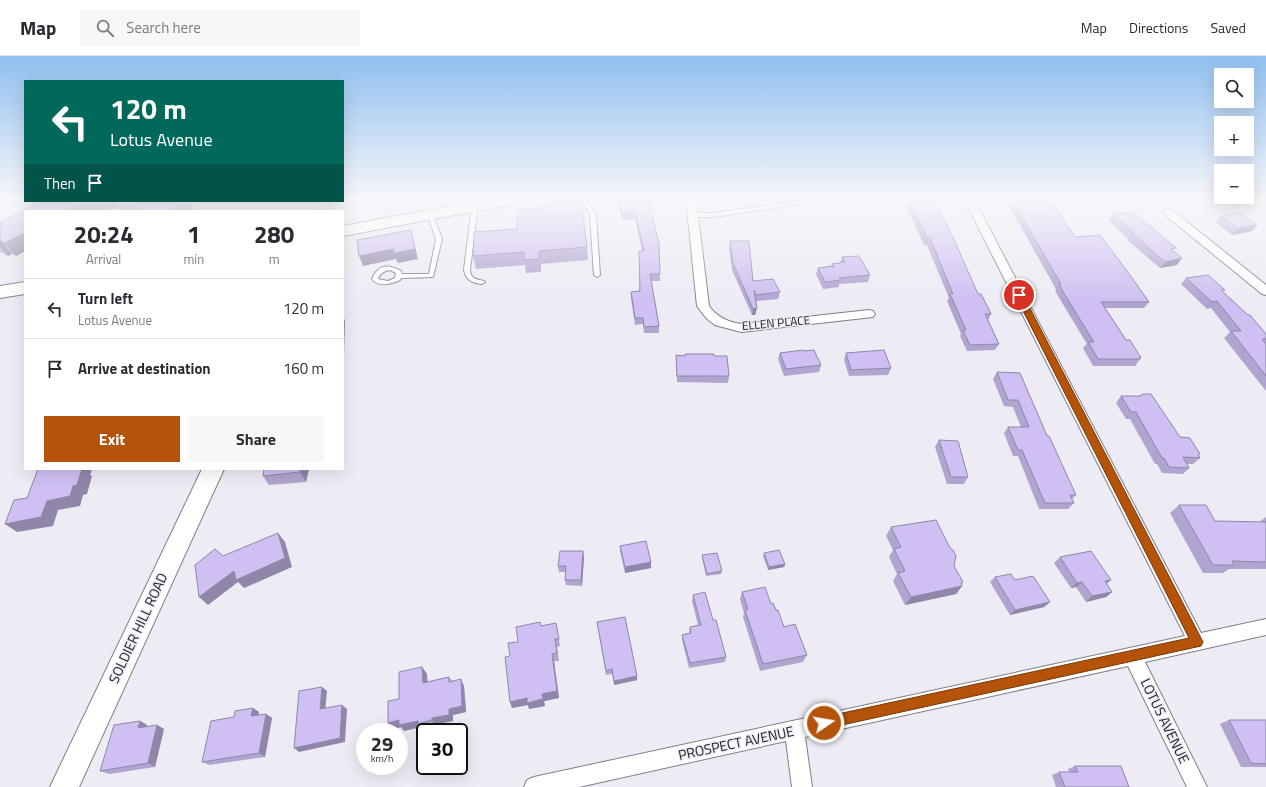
<!DOCTYPE html>
<html lang="en">
<head>
<meta charset="utf-8">
<style>
  :root { --surface:#fff; --page:#f7f7f7; --text:#2b2b33; --muted:#7c7c81; --line:#e1e1e2; --accent:#b45309 }
  body { margin:0; font-family:"Titillium Web",sans-serif; background:var(--page); color:var(--text); height:100vh; display:flex; flex-direction:column; font-size:15px; white-space:nowrap }
  * { box-sizing:border-box; margin:0 }
  p { font-size:13px; color:var(--muted) }
  .icon { flex:none; width:22px; height:22px; fill:none; stroke:currentColor; stroke-width:2; stroke-linecap:round; stroke-linejoin:round }
  .map { position:relative; flex:1; overflow:hidden }
  .details { position:absolute; left:24px; top:154px; width:320px; height:260px; display:flex; flex-direction:column; background:var(--surface); border-radius:0px; box-shadow:0 4px 16px #0002 }
  .details>* { flex:none }
  .banner { position:absolute; left:24px; top:24px; width:320px; height:122px; border-radius:0px; box-shadow:0 4px 16px #0002; background:#00695c; color:#fff; overflow:hidden }
  .fabs { position:absolute; left:1214px; top:12px; display:grid; gap:8px }
  .fabs a { display:grid; place-items:center; width:40px; height:40px; border-radius:0px; background:var(--surface); box-shadow:0 4px 16px #0002; font-size:20px }
  .speed { position:absolute; left:356px; top:667px; display:flex; gap:8px; font-size:20px; font-weight:700; text-align:center }
  .speed>* { display:grid; place-content:center; width:52px; height:52px; border-radius:50%; background:var(--surface); box-shadow:0 4px 16px #0002; line-height:1 }
  .speed small { font-size:10px; font-weight:400 }
  .speed .limit { border:2px solid #111; border-radius:6px; background:#fff; color:#111 }
  .pin { position:absolute; display:grid; place-items:center; width:34px; height:34px; color:#fff; margin:-17px; border:2px solid #fff; border-radius:50%; box-shadow:0 1px 4px #0007 }
  .me { position:absolute; width:44px; margin:-22px; rotate:78deg; stroke-linejoin:round; filter:drop-shadow(0 0 3px #0008) }
  .turn { display:flex; align-items:center; gap:14px; height:84px; padding:0 20px; font-size:18px }
  .turn .icon { width:52px; height:52px; stroke-width:2.5 }
  .turn b { display:block; font-size:28px; line-height:34px }
  .then { display:flex; align-items:center; height:38px; padding:0 20px; background:#0003; gap:8px; font-size:15px }
  .eta { display:flex; justify-content:space-evenly; align-items:center; height:68px; text-align:center }
  .eta b { font-size:24px; font-weight:700; line-height:28px }
  .primary-button { display:flex; gap:8px; margin-top:auto; padding:8px 20px }
  .primary-button a { flex:1; height:46px; border-radius:0px; background:var(--accent); color:#fff; font-size:16px; font-weight:700; line-height:46px; text-align:center }
  .primary-button a+a { background:var(--page); color:var(--text) }
  ul { padding:0; list-style:none }
  li { display:flex; align-items:center; gap:12px; height:60px; padding:0 20px; border-top:1px solid var(--line) }
  li div { flex:1 }
  li b { display:block; font-size:15px }
  li em { font-style:normal }
  header { display:flex; align-items:center; gap:24px; box-sizing:border-box; height:56px; padding:0 20px; background:var(--surface); border-bottom:1px solid var(--line) }
  header strong { font-size:19px }
  nav { display:flex; gap:22px; margin-inline-start:auto; font-size:14px }
  .search { width:280px; height:36px; background:var(--page); display:flex; align-items:center; gap:10px; box-sizing:border-box; padding:0 14px; border-radius:0px; color:var(--muted); font-size:15px }
  .map>svg:first-child { display:block }
  .lines { fill:none; stroke-linecap:round; stroke-linejoin:round }
  .lane-casing { stroke:#807e87; stroke-width:2 }
  .street-casing { stroke:#807e87; stroke-width:2 }
  .secondary-casing { stroke:#807e87; stroke-width:2 }
  .primary-casing { stroke:#807e87; stroke-width:2 }
  .lane { fill:#fff; fill-rule:evenodd }
  .street { fill:#fff; fill-rule:evenodd }
  .secondary { fill:#fff; fill-rule:evenodd }
  .primary { fill:#fff; fill-rule:evenodd }
  .wall { fill:#b2a4d0 }
  .shaded-wall { fill:#9186a9 }
  .building { fill:#cfbff2; stroke:#9186a9 }
  .route { fill:#b45309; stroke:#753606 }
  .labels { text-anchor:middle; stroke-width:3; stroke-linejoin:round; paint-order:stroke }
  .street-label { font-size:12px; fill:#1f1e21; stroke:#edebf4 }
  .near-street-label { font-size:14px; fill:#1f1e21; stroke:#edebf4 }
</style>
</head>
<body>
<header>
<strong>Map</strong>
<div class="search"><svg class="icon" aria-label="search" viewBox="0 0 24 24"><circle cx="10" cy="10" r="6"/><path d="M15 15l6 6"/></svg>Search here</div>
<nav><a>Map</a><a>Directions</a><a>Saved</a></nav>
</header>
<div class="map">
<svg width="1266" height="731" viewBox="0 0 1266 731">
  <rect width="100%" height="100%" fill="#edebf4"/>
  <g class="lines">
    <!-- lane casing -->
    <g class="lane-casing">
      <path id="lane" d="M581,143H586L596,159L600,219L597,221L594,219L590,159Z
        M814,143H824L821,145L714,161H693L690,159L693,157H714Z
        M325,145H331L326,155H320Z
        M475,147L478,149L470,214C471,223 476,223 484,225L485,226L482,228C472,227 466,224 464,214L472,149Z
        M430,156L433,158L442,183L433,221L401,222L400,224C391,228 379,232 372,223C378,208 388,208 401,215L402,218H429L436,183L427,158ZM390,214L396,217L395,222L388,225L378,223C380,217 384,215 390,214Z"/>
    </g>
    <!-- street casing -->
    <g class="street-casing">
      <path id="street" d="M686,143H696L709,250C717,261 728,266 741,268L869,254L873,255L875,258L873,261L741,276L715,269L706,262L697,250Z
        M964,143H974L1201,577L1266,563V579L1145,606L1207,731H1187L1128,610L805,681L812,731H792L786,685L579,731H524L527,724L534,721L1185,580Z
        M1168,153L1172,154L1266,229V239L1262,238L1164,158L1163,156L1164,154Z"/>
    </g>
    <!-- secondary casing -->
    <g class="secondary-casing">
      <path id="secondary" d="M202,413H224L79,731H50Z"/>
    </g>
    <!-- primary casing -->
    <g class="primary-casing">
      <path id="primary" d="M488,143H520L518,146L512,148L343,180V170Z
        M25,226V238L0,242V230Z"/>
    </g>
    <!-- lane -->
    <use href="#lane" class="lane"/>
    <!-- street -->
    <use href="#street" class="street"/>
    <!-- secondary -->
    <use href="#secondary" class="secondary"/>
    <!-- primary -->
    <use href="#primary" class="primary"/>
  </g>
  <!-- wall -->
  <path class="wall" d="M1007,143H1050L1075,181L1149,246L1144,252H1105L1126,284L1141,302L1135,310H1093L1083,292L1087,288L1061,245L1055,235L1056,233L1009,150L1010,147Z
    M619,144H648L660,218V225H651L659,270V277H644L643,268L635,269L631,242V236L639,235L642,195L635,163L622,164L619,151Z
    M42,145H188L194,155H124L117,152L104,154L101,155H25V195L16,200L12,198L8,200L0,196V168L2,167L1,166Z
    M909,145L978,238L991,258L988,264L999,288L995,294L967,295L960,280L961,278L947,245L949,242L927,189H924L907,152Z
    M1113,158L1173,195L1177,209L1160,212L1127,184L1128,183L1109,165Z
    M1221,160L1257,169L1252,175L1232,179L1216,167Z
    M730,185L753,225L780,236L778,243L756,245L757,252L755,259H752L732,214L729,192Z
    M587,191L588,204L541,208V216L526,217L525,209L476,213L473,200Z
    M842,201L870,219L868,226L839,228V231L823,233L816,218L818,212L831,210L832,208L840,207Z
    M1186,222L1223,236L1266,278V335L1224,282L1230,276L1211,252L1207,253L1181,228Z
    M803,295L821,309L819,316L784,320L778,303L780,297Z
    M846,297L891,312L888,319L849,320L844,304Z
    M676,299L714,300L729,320L728,327L677,326L676,306Z
    M997,316L1042,368L1076,439L1072,443L1074,447L1068,453H1039L1018,400H1013L1004,377L1008,371H1021L1013,351L1004,350L993,323Z
    M1142,338L1180,381L1200,398L1198,399L1200,402L1193,408H1187L1189,412L1183,418L1162,417L1157,408H1155L1130,363H1126L1116,347L1121,340H1140Z
    M939,384L968,421L964,428H947L935,391Z
    M309,413L306,426L269,429L263,420Z
    M1179,449L1215,465L1259,466L1266,461V513H1229L1223,517H1203L1170,457Z
    M891,471L954,510L962,530L956,538L905,549L893,525L897,518L889,501L893,494L886,480Z
    M620,490L651,512L625,517L620,495Z
    M764,497L785,508L784,511L768,514L763,500Z
    M702,499L722,515L721,518L706,520L702,502Z
    M584,501L582,530L566,529L565,524V516H559L558,510Z
    M1060,501L1107,528L1112,536L1106,541L1086,546L1076,531L1071,532L1054,507Z
    M995,521L1015,524L1050,546L1044,551L1010,559L990,526Z
    M742,536L771,548L776,554L784,571L807,599L803,606L760,615L743,561L744,557L740,543Z
    M693,539L713,564L726,601L725,606L689,612L682,584V579L689,577V576L690,571L698,569L692,545Z
    M597,566L637,620V624L614,629L612,618L606,619Z
    M556,567L560,590L557,591L559,605H554L559,642L544,645L545,650L529,653L528,649L512,652L510,600L518,586L541,570Z
    M422,611L427,618V626L449,621L452,625L464,630L466,656L453,659V665L437,668V670L422,673L421,671L404,675L401,671L393,673L388,667L399,643Z
    M253,652L259,656L258,659L266,658L272,662L265,701L209,709L202,706Z
    M1229,664H1266V711H1241L1220,668Z
    M140,665L147,669V671L157,669L164,673L155,711L109,718L100,715Z
    M1075,710L1129,731H1056L1052,719L1059,716H1069L1068,713Z"/>
  <!-- shaded-wall -->
  <path class="shaded-wall" d="M87,145H113L117,152L104,154L101,155H68Z
    M178,145H188L194,155H170Z
    M1257,169L1252,175L1232,179L1237,172Z
    M411,174L418,203L398,207L396,203L363,210L359,200Z
    M22,178L25,182V195L16,200L5,187Z
    M0,185H1L12,198L8,200L0,191Z
    M1182,202L1177,209L1160,212L1165,206Z
    M757,252L755,259H752L753,253Z
    M343,260L345,265L344,299H343Z
    M81,413H92L90,419L92,420L87,438L83,439L80,450L58,454L53,470L17,476L5,468L73,430Z
    M301,413H309L306,426L300,416Z
    M278,477L285,486L292,511L244,532L238,526L208,549L199,541Z
    M583,495L584,501L582,530L581,524Z
    M651,506V512L625,517V511Z
    M785,508L784,511L768,514L769,511Z
    M1111,524L1105,529V525Z
    M963,526L960,530H962L956,538L905,549L911,541Z
    M1082,526L1076,531L1071,532L1077,527Z
    M1112,536L1106,541L1086,546L1092,540Z
    M1050,546L1044,551L1010,559L1015,554Z
    M552,598L554,605L559,642L544,645L545,650L529,653L528,649L512,652L510,646L542,638Z
    M422,611L427,618L428,634L423,627Z
    M637,620V624L614,629V625Z
    M461,623L464,630L466,656L453,659V665L437,668V670L432,664V662Z
    M322,631L327,635L325,657L320,653Z
    M342,649L347,653L345,686L299,696L294,692Z
    M253,652L259,656L257,664L251,660Z
    M266,658L272,662L265,701L259,697Z
    M399,664L418,665V668L421,671L404,675L401,671L393,673L388,667Z
    M140,665L147,669L146,676L138,672Z
    M157,669L164,673L155,711L148,707Z"/>
  <!-- building -->
  <path class="building" d="M1014,143H1050L1075,181L1100,179L1127,215L1149,246H1101L1126,284H1130L1141,302H1139L1140,303H1098L1088,286H1094L1065,239L1059,228H1061L1012,144H1015Z
    M619,144H648L659,187L660,218H650L659,270L644,271L643,262H635L631,236L640,235L639,195H644L635,157L622,158Z
    M42,145H87L68,155H25V178L24,179L22,178L5,187L1,185H0V168L2,167L1,166Z
    M122,145H186L170,155H144Z
    M581,145L587,191L539,195V203L524,204V196L473,200L474,176L517,173V154L550,151V147Z
    M909,145H935L955,186L978,238H981L991,258H985L999,288L970,289L963,274H966L950,238H953L930,182H927Z
    M1133,156L1176,192L1171,193L1182,202L1165,206L1132,177H1134L1113,158Z
    M1241,157L1257,169L1237,172L1221,160Z
    M411,174L415,193L394,197L393,193L359,200L357,184Z
    M730,185H749L753,225L773,223L780,236L756,239L754,234L757,252L753,253L733,207Z
    M859,200L870,219L839,222L841,224L825,226L818,212L833,210L834,212L832,208L845,206L842,201Z
    M1208,219L1225,234H1221L1248,259H1250L1266,278V283H1262L1266,288V320L1231,275H1241L1217,245L1212,246L1186,222Z
    M803,294V295L814,294L821,309L786,313L780,297Z
    M884,294L891,312L851,314L846,297Z
    M685,298H714V300H727L729,320H677L676,299L685,300Z
    M997,316L1020,317L1042,368L1047,380H1049L1076,439H1070L1074,447H1045L1022,394H1018L1008,371H1029L1018,344H1008Z
    M1142,338H1151L1180,381L1190,382L1200,398H1198L1200,402L1183,401L1189,412L1169,411L1164,402H1162L1136,356H1131L1121,340H1141Z
    M939,384L958,385L968,421H951Z
    M38,413H82L77,429L73,430L70,440L47,445L41,461L5,468L14,444L27,442Z
    M264,413H301L300,416L263,420Z
    M1179,449H1206L1215,465L1266,466V506L1232,505L1234,509H1213Z
    M936,464L950,492L953,494L956,500L954,510L963,526L961,527L962,530L911,541L898,517L905,515L894,493L901,491L891,471Z
    M278,477L285,502L236,524L234,515L199,541L195,509L215,493L223,500Z
    M646,485L651,506L625,511L620,490Z
    M779,494L785,508L769,511L764,497Z
    M560,495H583L581,524H565L566,510H558Z
    M1091,495L1111,524L1105,525L1112,536L1092,540L1082,526L1077,527L1060,501Z
    M717,497L722,515L707,518L702,499Z
    M1011,518L1015,524L1033,520L1050,546L1015,554L995,521Z
    M765,531L771,548L773,547L776,554H778L784,571L795,568L807,599L763,608L745,554L748,553L742,536Z
    M705,536L713,564H716L726,601L690,607L682,579L691,577L690,571L701,569L693,539Z
    M625,561L637,620L614,625L612,613L606,615L597,566Z
    M540,566L541,570L556,567L559,583H555L557,597L552,598L557,635L542,638L543,643L527,647V642L510,646L505,601L510,600L508,587L518,586L516,571Z
    M422,611L423,627L449,621V626L461,623L462,650L449,653V659L432,662V664L418,668V665L399,669V664L388,667V645L399,643V616Z
    M322,631L320,653L342,649L340,682L294,692L299,635Z
    M253,652L251,660L266,658L259,697L202,706L211,665L234,661L235,655Z
    M1229,664H1266V708L1251,707Z
    M140,665L138,672L157,669L148,707L100,715L114,669Z
    M1075,710H1121L1129,731H1065L1059,716H1078Z"/>
  <!-- sky -->
  <linearGradient id="sky" x2="0" y2="1"><stop stop-color="#8fbfef"/><stop offset="0.58" stop-color="#f7f6fa"/><stop offset="1" stop-color="#f7f6fa" stop-opacity="0"/></linearGradient>
  <rect width="1266" height="245" fill="url(#sky)"/>
  <!-- route -->
  <path class="route" d="M1019,236L1023,239L1201,582L1203,586L1201,590L824,673L820,671L818,667L820,663L824,661L1189,582L1015,239Z"/>
  <g class="labels">
    <!-- street labels -->
    <g class="street-label">
      <text transform="translate(776 267) rotate(-5)" y="4">ELLEN PLACE</text>
    </g>
    <!-- near-street labels -->
    <g class="near-street-label">
      <text transform="translate(138 572) rotate(-65)" y="5">SOLDIER HILL ROAD</text>
      <text transform="translate(1165 665) rotate(64)" y="5">LOTUS AVENUE</text>
      <text transform="translate(736 687) rotate(-12)" y="5">PROSPECT AVENUE</text>
    </g>
  </g>
</svg>
<div class="fabs">
<a><svg class="icon" aria-label="search" viewBox="0 0 24 24"><circle cx="10" cy="10" r="6"/><path d="M15 15l6 6"/></svg></a>
<a>+</a>
<a>−</a>
</div>
<div class="speed"><div>29<small>km/h</small></div><div class="limit">30</div></div>
<div class="pin" style="left:1019px;top:239px;background:#d93025"><svg class="icon" aria-label="arrive" viewBox="0 0 24 24"><path d="M6 21V4h12l-3 4 3 4H6"/></svg></div>
<svg class="me" style="left:824px;top:667px" viewBox="-20 -20 40 40"><circle r="17" fill="#b45309" stroke="#fff" stroke-width="3"/><path d="M0-11L8 9 0 5-8 9z" fill="#fff"/></svg>
<div class="banner">
<div class="turn"><svg class="icon" aria-label="left" viewBox="0 0 24 24"><path d="M17 20v-9H6M10 6l-5 5 5 5"/></svg><div><b>120 m</b>Lotus Avenue</div></div>
<div class="then">Then<svg class="icon" aria-label="arrive" viewBox="0 0 24 24"><path d="M6 21V4h12l-3 4 3 4H6"/></svg></div>
</div>
<section class="details">
<div class="eta">
<div><b>20:24</b><p>Arrival</p></div>
<div><b>1</b><p>min</p></div>
<div><b>280</b><p>m</p></div>
</div>
<ul>
<li><svg class="icon" aria-label="left" viewBox="0 0 24 24"><path d="M17 20v-9H6M10 6l-5 5 5 5"/></svg><div><b>Turn left</b><p>Lotus Avenue</p></div><em>120 m</em></li>
<li><svg class="icon" aria-label="arrive" viewBox="0 0 24 24"><path d="M6 21V4h12l-3 4 3 4H6"/></svg><div><b>Arrive at destination</b></div><em>160 m</em></li>
</ul>
<div class="primary-button"><a>Exit</a><a>Share</a></div>
</section>
</div>
</body>
</html>
